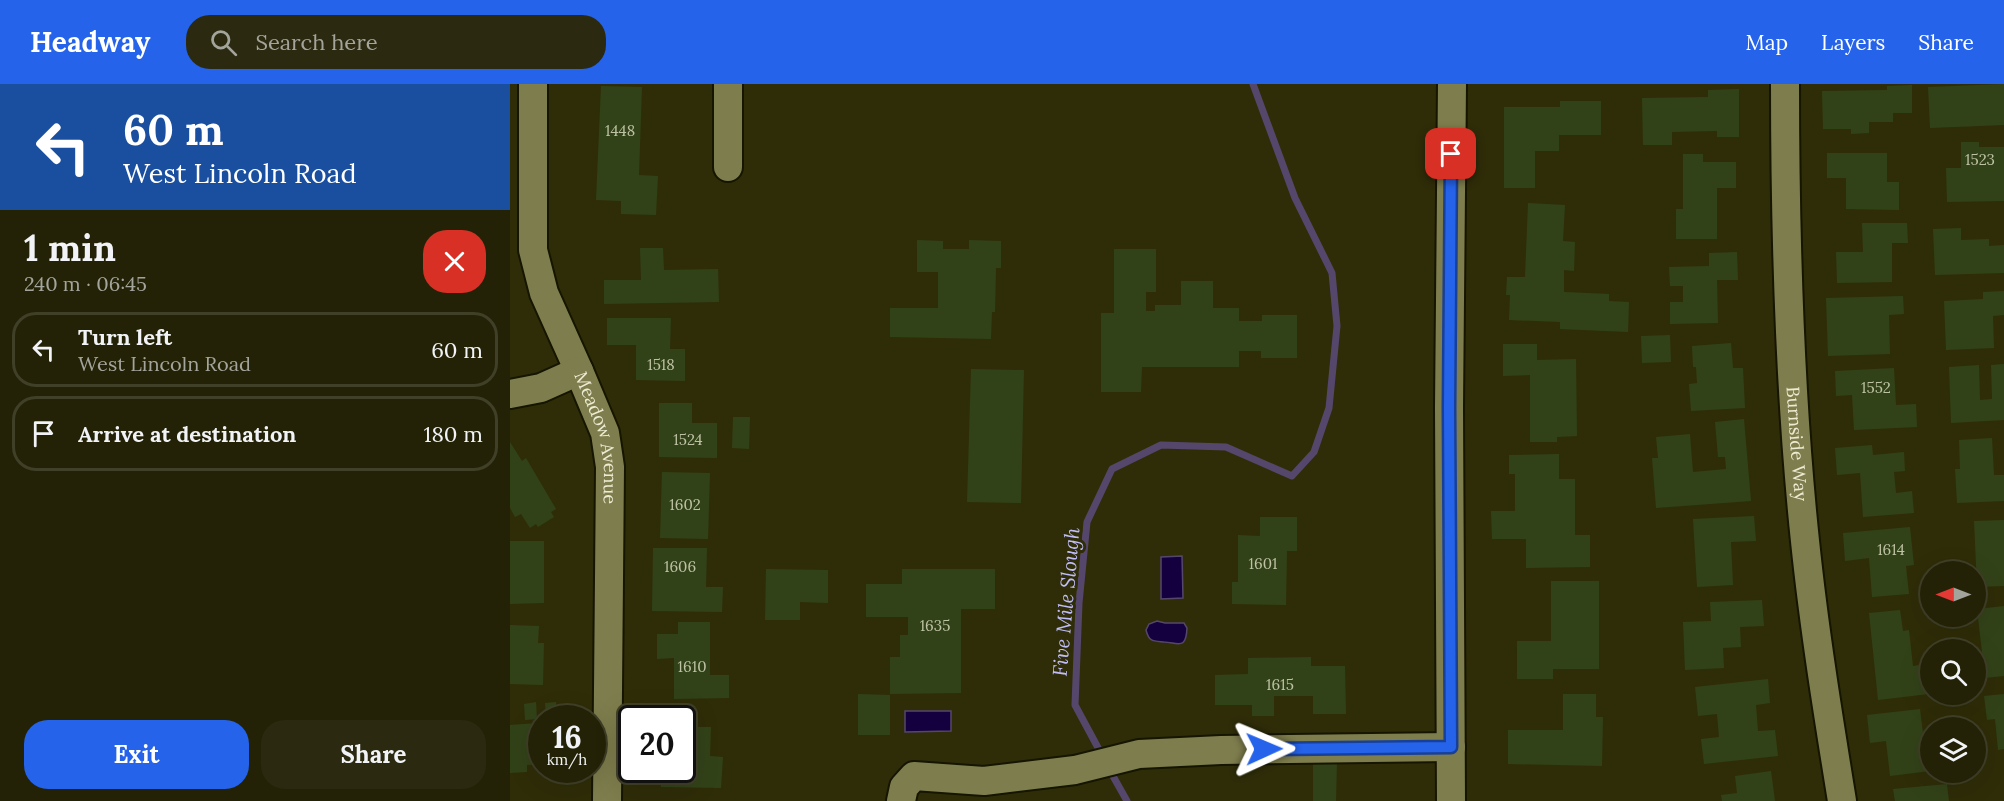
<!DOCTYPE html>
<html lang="en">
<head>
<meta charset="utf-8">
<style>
  :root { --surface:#232206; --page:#2b2a10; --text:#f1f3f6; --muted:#a3a49b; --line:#403f28; --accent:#2563eb }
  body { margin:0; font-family:Lora,serif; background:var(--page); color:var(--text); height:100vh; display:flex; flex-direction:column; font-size:22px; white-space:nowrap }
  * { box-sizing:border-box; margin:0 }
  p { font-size:20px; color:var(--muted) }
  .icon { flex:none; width:33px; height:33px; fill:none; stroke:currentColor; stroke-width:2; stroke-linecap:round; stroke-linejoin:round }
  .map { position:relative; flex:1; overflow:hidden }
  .side { display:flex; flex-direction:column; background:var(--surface); width:510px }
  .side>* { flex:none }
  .guide { background:#1a4fa0; color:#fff; overflow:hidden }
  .needle { width:39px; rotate:270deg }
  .tools { position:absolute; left:1410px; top:477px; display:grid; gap:12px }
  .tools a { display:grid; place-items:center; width:66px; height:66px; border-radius:50%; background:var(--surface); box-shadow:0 6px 24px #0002,0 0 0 2px var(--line); font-size:30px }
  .speed { position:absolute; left:18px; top:621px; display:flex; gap:12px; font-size:30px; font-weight:700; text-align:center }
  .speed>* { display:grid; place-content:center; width:78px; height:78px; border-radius:50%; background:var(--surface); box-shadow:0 6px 24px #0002,0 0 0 2px var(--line); line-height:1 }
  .speed small { font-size:15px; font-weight:400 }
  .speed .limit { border:3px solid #111; border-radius:9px; background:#fff; color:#111 }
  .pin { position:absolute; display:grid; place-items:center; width:51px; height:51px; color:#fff; margin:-26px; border-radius:12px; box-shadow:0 3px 9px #0006 }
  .me { position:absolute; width:66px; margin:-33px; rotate:89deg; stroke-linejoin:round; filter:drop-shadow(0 0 4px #0008) }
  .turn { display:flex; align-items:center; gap:21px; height:126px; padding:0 24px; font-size:27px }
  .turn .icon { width:78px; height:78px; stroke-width:2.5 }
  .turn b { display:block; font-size:42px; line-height:51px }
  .round { display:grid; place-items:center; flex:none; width:63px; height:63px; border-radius:24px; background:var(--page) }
  .head { display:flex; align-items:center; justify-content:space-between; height:102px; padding:0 24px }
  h1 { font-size:36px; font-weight:700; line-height:45px }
  .button { display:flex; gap:12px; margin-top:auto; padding:12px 24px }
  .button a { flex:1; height:69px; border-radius:24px; background:var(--accent); color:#fff; font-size:24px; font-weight:700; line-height:69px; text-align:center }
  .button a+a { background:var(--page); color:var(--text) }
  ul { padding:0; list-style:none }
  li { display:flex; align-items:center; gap:18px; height:75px; margin:0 12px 9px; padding:0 12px; border:3px solid var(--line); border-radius:24px }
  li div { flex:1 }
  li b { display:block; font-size:22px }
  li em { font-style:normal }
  header { display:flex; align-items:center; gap:36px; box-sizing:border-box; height:84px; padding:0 30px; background:var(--accent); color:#fff }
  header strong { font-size:28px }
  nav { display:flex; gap:33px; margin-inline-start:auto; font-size:21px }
  .search { width:420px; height:54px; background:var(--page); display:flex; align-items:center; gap:15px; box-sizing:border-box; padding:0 21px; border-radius:24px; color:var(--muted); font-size:22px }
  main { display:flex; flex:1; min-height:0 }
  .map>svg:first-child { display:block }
  .water { fill:#14003e; stroke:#55476b; stroke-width:1.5 }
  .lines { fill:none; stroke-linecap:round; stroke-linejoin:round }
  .stream { stroke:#55476b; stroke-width:7 }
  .building { fill:#324218 }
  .minor-casing { stroke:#161500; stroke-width:32 }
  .minor { stroke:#7e7d4d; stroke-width:28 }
  .route-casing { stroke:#184099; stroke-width:15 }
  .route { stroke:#2563eb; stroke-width:10 }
  .labels { text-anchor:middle; stroke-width:6; stroke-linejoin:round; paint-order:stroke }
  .number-label { font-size:15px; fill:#bec2a4 }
  .street-label { font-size:18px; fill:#edecd3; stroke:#2f2d08 }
  .water-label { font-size:20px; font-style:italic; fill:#c0bdf8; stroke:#2f2d08 }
</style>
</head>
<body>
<header>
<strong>Headway</strong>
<div class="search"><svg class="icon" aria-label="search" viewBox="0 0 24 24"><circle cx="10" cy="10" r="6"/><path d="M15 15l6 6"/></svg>Search here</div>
<nav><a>Map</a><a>Layers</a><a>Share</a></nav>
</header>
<main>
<section class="side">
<div class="guide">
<div class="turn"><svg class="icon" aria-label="left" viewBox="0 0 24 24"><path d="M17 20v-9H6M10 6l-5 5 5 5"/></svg><div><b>60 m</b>West Lincoln Road</div></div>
</div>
<div class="head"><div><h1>1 min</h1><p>240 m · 06:45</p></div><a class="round" style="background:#d93025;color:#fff"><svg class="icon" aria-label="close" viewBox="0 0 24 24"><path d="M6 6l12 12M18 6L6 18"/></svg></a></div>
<ul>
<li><svg class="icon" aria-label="left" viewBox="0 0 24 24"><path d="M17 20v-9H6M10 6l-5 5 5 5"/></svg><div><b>Turn left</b><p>West Lincoln Road</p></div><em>60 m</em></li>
<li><svg class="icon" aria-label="arrive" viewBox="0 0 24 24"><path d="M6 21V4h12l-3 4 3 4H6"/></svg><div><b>Arrive at destination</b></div><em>180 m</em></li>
</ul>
<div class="button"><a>Exit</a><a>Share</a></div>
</section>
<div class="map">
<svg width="1494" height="717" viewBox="0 0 1494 717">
  <rect width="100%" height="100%" fill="#2f2d08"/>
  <!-- water -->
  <path class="water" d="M672,472L673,514L651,515V473Z
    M647,537L655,539H674L677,544C676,566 669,559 654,558C643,557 639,558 636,546L639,540Z
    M395,627H441V647L395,648Z"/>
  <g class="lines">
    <!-- stream -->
    <path class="stream" d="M593,673L565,621L569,519L577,438L602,385L651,361L716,363L782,392L804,368L819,324L827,242L822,189L785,114L743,0
      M599,685L617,717"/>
  </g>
  <!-- building -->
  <path class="building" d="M1494,0V41L1420,44L1418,3Z
    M1402,1V29H1383V38H1359V49L1341,50V45H1313L1312,7L1377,6V2Z
    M91,2L132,3L129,91L148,92L146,131L111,130V117L86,116Z
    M1229,5V53H1207V47L1162,48V61H1133L1132,14L1198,13V6Z
    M1050,17H1091V51H1049V67H1025V104H994V23H1050Z
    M1451,58H1469V63H1494V117L1437,118L1436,84H1451Z
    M1317,69H1377V98H1389V126L1336,125V94H1317Z
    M1173,70H1193V78H1226V104H1207V155H1166V125H1173Z
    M1018,119L1055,121L1053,157L1065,158L1064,187L1054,186V208L1099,210V217L1119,218L1118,248L1050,245V238L999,236L1000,211H996L997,193H1015Z
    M1352,139H1397L1398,159H1382V198L1327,199L1326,168H1353Z
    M1451,144V156L1479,155V162L1494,161V189L1425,191L1423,145Z
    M407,156L433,157V165H459V156L491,157V184H486L485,228H482L481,255L380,253V224H428V188H407Z
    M130,164H153L154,186L208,185L209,218L94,220V196H131Z
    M604,165H646V208H636V227H645V221H671V197H703V224H729V237H752V231H787V274H751V267H729V283H632L631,308H591V229H604Z
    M1227,168L1228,196H1207L1208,239L1160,240V218H1173V202H1160L1159,183L1199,182V169Z
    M1494,207V231L1483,232L1484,264L1436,266L1434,217L1473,215V208Z
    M1393,212L1394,230L1379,231L1380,270L1318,272L1316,214Z
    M97,234H161L160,265H175V297L126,296V261H97Z
    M1160,251L1161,278L1132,279L1131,252Z
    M1221,259L1223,284H1233L1235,324L1181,327L1179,300L1187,299L1186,283H1183L1182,262Z
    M993,260H1027V276L1066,275L1067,352L1047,353V358H1020V291L993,292Z
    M1494,280V336L1441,339L1439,283L1469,281L1470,316L1482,315L1481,281Z
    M1384,284L1386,321L1406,320L1407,343L1344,346L1342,311L1326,312L1325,287Z
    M461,285L514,286L511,419L457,418Z
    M149,319H182V339H207V374L149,373Z
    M223,333H240L239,365L222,364Z
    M1234,335L1241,417L1146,424L1142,374H1148L1146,353L1180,350L1183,388L1216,385L1215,373H1208L1205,338Z
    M1482,354L1484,391H1494V417L1447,419L1445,385H1450L1449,356Z
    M0,358L12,377L16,374L46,425L41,428L44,433L28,443L26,440L20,444L11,430L5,433L0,424Z
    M1362,361L1363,371L1394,368L1395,387L1384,388L1386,409L1402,407L1404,429L1353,433L1350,389L1327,391L1325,364Z
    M1049,370V395H1065V451H1080V483L1016,484V455H982L981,427H1005V390H999V371Z
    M152,388L200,389L198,455L150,454Z
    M1244,432L1246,457L1221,458L1223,501L1187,503L1183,435Z
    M750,433H787V467H777L776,521L722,520V498H728V451L750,452Z
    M1494,436V502L1467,503L1464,437Z
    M1400,443L1404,481L1396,482L1399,510L1362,513L1359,474L1335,477L1333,449Z
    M0,457H34V519L0,520Z
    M143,464H197L196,503H213L212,528L142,527Z
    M256,485L318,486V519L290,518V536H255Z
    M392,485H485V525H451V609L380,610V573H390V551H398V533H356V500H392Z
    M1041,497H1089V585H1043V595H1007V557H1041Z
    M1252,516L1254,542L1230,543L1231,563L1213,564L1214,584L1175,586L1173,538L1201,537L1200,518Z
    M1494,522V592L1475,594L1467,525Z
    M1390,526L1393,547L1399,546L1403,582L1415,580L1419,610L1368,616L1359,529Z
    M168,538H200V591H219V614L164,615V574L147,575V550H168Z
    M0,541L29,542L28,559H34L33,601L0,600Z
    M801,573V582H835L836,630H803V612H764V632H742V621H705V591L738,590V574Z
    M1258,595L1260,619L1246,621L1248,647L1265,646L1268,672L1194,680L1191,655L1209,653L1207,630L1188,632L1185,603Z
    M348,610L380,611V651H348Z
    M1053,610H1086V633H1093L1092,682L998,680V646H1053Z
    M1494,610V665L1488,666L1485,635L1477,636L1474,612Z
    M26,618L27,635L15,636L14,620Z
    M46,618L48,634H36L35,619Z
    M1410,625L1415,666H1420V687L1380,692L1376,657L1360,659L1357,631Z
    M147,631L186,632L185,643H201L200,672L213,673L211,704L151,703V686H172V634H147Z
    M27,639V642H32V680L17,681V688L0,689V641Z
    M803,677H827L826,717H803Z
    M1261,687L1265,717H1212L1211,711L1227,709L1225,692Z
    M1437,700L1439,717H1385L1383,705Z"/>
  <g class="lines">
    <!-- minor casing -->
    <g class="minor-casing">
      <g id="minor">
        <path id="s1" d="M23,0V166L34,209L69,287L95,349L100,383L97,717"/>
        <path id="s2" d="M1275,0C1275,153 1279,305 1295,457C1304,544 1318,631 1332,717"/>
        <path d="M218,83V0"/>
        <path d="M0,310L31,304L69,287"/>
        <path d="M391,717L394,703L404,692L474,697L565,686L629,670L711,666L941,663"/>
        <path d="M941,717L939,324L942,0"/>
      </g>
    </g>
    <!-- minor -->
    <use href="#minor" class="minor"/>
  </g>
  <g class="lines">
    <!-- route casing -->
    <g class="route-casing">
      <path id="route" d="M754,665L941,663L939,324L941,70"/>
    </g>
    <!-- route -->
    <use href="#route" class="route"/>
  </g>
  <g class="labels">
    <!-- number labels -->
    <g class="number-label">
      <text x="110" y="52">1448</text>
      <text x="1470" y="81">1523</text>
      <text x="151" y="286">1518</text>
      <text x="1366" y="309">1552</text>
      <text x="178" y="361">1524</text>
      <text x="175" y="426">1602</text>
      <text x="1381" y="471">1614</text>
      <text x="753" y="485">1601</text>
      <text x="170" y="488">1606</text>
      <text x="425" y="547">1635</text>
      <text x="182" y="588">1610</text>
      <text x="770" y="606">1615</text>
    </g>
    <!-- street labels -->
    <g class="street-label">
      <text dy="6" stroke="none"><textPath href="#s1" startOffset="366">Meadow Avenue</textPath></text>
      <text dy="6" stroke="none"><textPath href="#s2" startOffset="360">Burnside Way</textPath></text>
    </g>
    <!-- water labels -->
    <g class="water-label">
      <text transform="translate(556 518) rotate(-85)" y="7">Five Mile Slough</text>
    </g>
  </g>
</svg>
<div class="tools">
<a><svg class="needle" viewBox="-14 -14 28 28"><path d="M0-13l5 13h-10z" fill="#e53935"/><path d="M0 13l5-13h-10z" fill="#a3a49b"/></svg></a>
<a><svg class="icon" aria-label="search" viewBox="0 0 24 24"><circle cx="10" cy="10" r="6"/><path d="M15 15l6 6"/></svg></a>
<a><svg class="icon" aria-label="layers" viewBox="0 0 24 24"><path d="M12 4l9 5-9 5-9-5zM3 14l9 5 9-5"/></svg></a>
</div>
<div class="speed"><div>16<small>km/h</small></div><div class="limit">20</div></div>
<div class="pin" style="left:941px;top:70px;background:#d93025"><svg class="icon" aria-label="arrive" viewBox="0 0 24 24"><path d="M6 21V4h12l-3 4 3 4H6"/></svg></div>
<svg class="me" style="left:754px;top:665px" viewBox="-20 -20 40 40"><path d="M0-17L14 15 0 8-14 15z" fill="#2563eb" stroke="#fff" stroke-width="4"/></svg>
</div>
</main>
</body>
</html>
